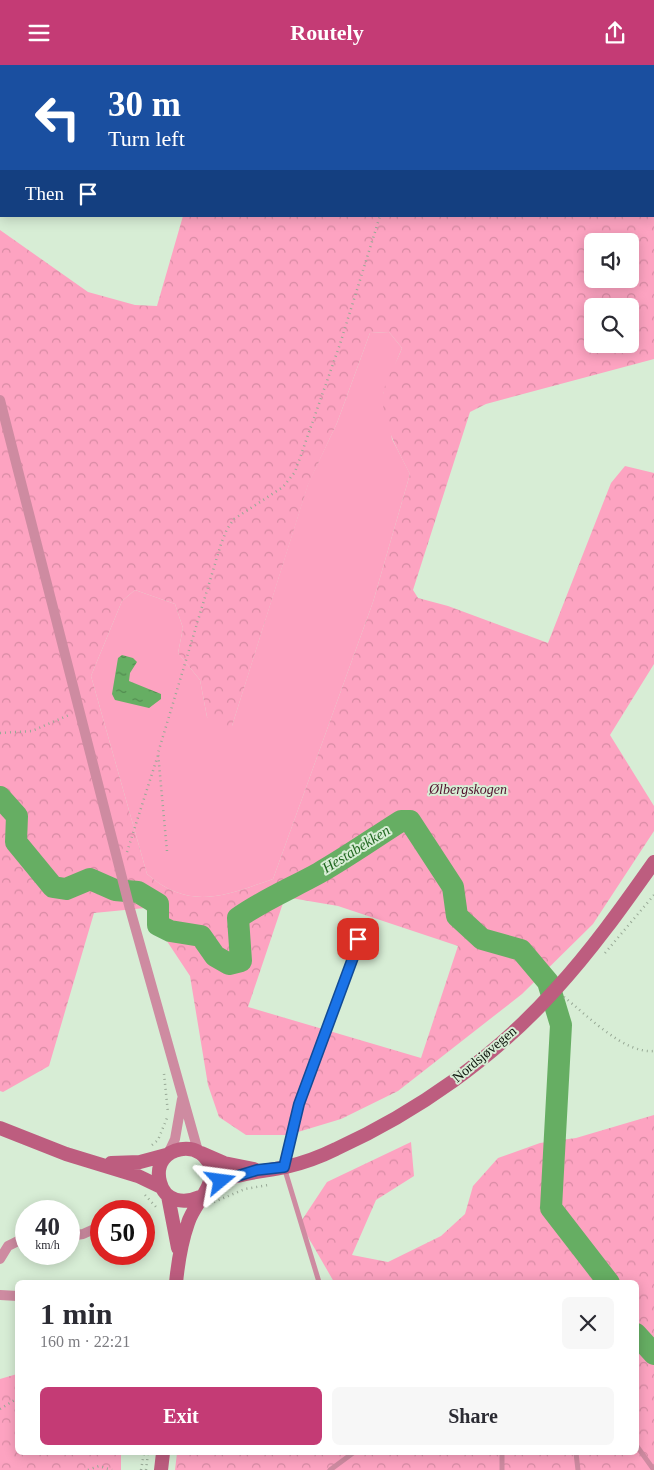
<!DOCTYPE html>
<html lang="en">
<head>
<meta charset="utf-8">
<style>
  :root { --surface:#fff; --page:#f7f7f7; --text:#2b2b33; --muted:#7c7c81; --accent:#c43b75 }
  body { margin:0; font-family:"Times New Roman",serif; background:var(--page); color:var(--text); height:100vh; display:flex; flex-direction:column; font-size:19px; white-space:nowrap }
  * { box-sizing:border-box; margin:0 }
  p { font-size:16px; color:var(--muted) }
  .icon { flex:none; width:28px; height:28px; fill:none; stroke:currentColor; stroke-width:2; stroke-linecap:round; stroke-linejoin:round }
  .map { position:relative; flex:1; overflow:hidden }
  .details { position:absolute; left:15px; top:1215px; width:624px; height:175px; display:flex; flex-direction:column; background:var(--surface); border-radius:8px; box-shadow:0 2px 12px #0003 }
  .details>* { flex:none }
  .banner { position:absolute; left:0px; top:0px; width:655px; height:152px; box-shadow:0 2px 12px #0003; background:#1a4fa0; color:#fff; overflow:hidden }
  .tools { position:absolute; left:584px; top:168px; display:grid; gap:10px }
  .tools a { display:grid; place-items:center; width:55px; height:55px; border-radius:8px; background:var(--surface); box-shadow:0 2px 12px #0003; font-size:25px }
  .speed { position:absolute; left:15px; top:1135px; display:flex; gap:10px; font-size:25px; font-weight:700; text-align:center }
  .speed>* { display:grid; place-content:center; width:65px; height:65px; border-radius:50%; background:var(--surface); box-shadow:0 2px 12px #0003; line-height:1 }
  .speed small { font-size:12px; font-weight:400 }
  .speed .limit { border:8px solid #d22; background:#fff; color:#111 }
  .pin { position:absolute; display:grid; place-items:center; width:42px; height:42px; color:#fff; margin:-21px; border-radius:10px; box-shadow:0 2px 8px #0006 }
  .me { position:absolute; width:55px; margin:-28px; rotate:74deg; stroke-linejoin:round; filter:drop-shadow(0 0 4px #0008) }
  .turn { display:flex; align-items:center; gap:18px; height:105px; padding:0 25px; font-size:22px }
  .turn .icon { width:65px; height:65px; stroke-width:2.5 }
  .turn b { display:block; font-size:35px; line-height:42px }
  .then { display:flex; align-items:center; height:48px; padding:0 25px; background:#0003; gap:10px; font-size:19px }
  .round { display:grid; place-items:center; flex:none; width:52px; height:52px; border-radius:8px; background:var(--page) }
  .headline { display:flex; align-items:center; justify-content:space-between; height:85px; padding:0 25px }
  h1 { font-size:30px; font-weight:700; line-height:38px }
  .action { display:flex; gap:10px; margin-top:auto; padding:10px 25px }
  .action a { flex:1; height:58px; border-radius:8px; background:var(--accent); color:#fff; font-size:20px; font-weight:700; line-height:58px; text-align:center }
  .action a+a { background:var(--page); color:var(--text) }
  header { display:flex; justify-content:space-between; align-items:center; height:65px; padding:0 25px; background:var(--accent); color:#fff; font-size:22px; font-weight:700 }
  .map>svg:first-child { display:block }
  .green { fill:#fda3c1 }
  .forest { fill:url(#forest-crowns); fill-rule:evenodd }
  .water { fill:url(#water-ripples) }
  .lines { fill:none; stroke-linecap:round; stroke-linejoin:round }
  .river { stroke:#66ae63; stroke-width:22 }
  .path { stroke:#98a996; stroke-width:2.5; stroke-dasharray:1 4; stroke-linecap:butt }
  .lane { stroke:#ce8ba1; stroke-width:5 }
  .street { stroke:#ce8ba1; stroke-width:10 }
  .secondary { stroke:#bd5d7f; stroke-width:14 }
  .route-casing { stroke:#114b97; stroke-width:12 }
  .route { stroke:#1a73e8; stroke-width:9 }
  .labels { text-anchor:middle; stroke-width:4; stroke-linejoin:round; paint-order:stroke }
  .park-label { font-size:14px; font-style:italic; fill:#4f102b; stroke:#d7edd5 }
  .street-label { font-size:14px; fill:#0c130b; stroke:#d7edd5 }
  .water-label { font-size:15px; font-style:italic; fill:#206820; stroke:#d7edd5 }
</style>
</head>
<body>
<header><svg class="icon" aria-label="menu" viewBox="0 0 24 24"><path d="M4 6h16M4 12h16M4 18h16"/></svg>Routely<svg class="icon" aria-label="share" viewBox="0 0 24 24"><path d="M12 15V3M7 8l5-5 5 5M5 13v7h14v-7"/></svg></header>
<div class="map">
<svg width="654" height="1405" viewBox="0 0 654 1405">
  <defs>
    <pattern id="forest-crowns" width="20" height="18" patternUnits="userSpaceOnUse" patternTransform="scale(1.25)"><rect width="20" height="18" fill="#fda3c1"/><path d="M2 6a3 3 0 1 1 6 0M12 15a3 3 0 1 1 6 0" fill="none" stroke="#d88ba4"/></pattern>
    <pattern id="water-ripples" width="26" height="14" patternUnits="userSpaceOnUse" patternTransform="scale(1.25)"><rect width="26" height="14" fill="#66ae63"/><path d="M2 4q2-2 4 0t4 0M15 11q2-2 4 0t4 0" fill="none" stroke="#528c50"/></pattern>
  </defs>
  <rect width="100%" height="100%" fill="#d7edd5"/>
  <!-- green -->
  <path class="green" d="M451,0H529L528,1Z
    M389,267L402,283L383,329L392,374L410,409L373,537L273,814C224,831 190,846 147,809L91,611L122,536L135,525L175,539L183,563L178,588L200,615L207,652L232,661L308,419L337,358L370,268Z"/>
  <!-- forest -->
  <path class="forest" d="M226,0H451L452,1H225Z
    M529,0H654V294L486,339L470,347L413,525L418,533L448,541L548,578L611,418L625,401L654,408V599L610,670L654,741V766L593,859L522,929L398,1026L341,1054L288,1070H246L219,1052L208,1020L190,911L145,843L94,848L49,1001L3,1027L0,1026V165L88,227L135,240L157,241L183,151H654V1ZM592,176H630V214H592ZM592,241H630V279H592ZM389,267L402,283C397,297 385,315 383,329C380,355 399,387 410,409L373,537L273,814C224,831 190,846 147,809L91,611L122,536L135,525L175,539L183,563L178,588L200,615L207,652L227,667L232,661L308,420L337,358L370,268ZM285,832L338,841L458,881L421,993L248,942Z
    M654,1050V1405H175L177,1388H636V1218L334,1217L300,1158L327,1117L411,1077L414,1111L376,1135L352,1190L388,1197L441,1171L465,1149L473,1121L498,1093L540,1078L576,1073Z
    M17,1309L18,1388H121V1405H0V1314Z"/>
  <!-- water -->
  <path class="water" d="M122,590L133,593L137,597L130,608L129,616L161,629V634L149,643L115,635L112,629L118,593Z"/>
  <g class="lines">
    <!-- river -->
    <path class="river" d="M0,732L17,751L16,777L53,822L66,824L90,814L115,825L138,827L158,839V860L170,866L201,871L215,891L229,899L241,896L238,853C263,835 292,823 319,808C347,792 374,773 401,756H410L453,822L457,851L482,874L521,885L548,917L561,960L551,1143L609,1218
      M636,1269L654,1289"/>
    <!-- path -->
    <path class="path" d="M427,1V0
      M0,668L32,666L69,650
      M167,786L158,688L221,479L227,464L234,454L283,422L295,407L340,279L380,151
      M127,787L158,690
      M605,888L654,830
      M564,932C587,950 624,989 654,986
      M164,1009L168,1048
      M152,1080L158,1075L167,1053
      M145,1130L157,1143
      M214,1137L245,1124L268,1120
      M0,1344L18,1333
      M88,1405L99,1401L112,1405
      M141,1405L144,1388
      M146,1405L148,1388"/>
    <!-- lane -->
    <path class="lane" d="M319,1217L284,1102L299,1039L354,890L358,874
      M636,1380L654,1405
      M502,1388V1405
      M576,1388L578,1405
      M330,1405L353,1388"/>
    <!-- street -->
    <path class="street" d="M0,335L130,844L198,1086
      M168,1089L175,1074L182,1034
      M69,1171L83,1169L101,1161
      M0,1194L8,1181L26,1172
      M0,1230L18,1231"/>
    <!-- secondary -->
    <path class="secondary" d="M0,1063L66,1089L138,1111L161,1122
      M201,1088L224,1098L254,1104
      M111,1098L140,1097L166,1090
      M207,1125C233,1107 257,1108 286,1102C303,1098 320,1092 336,1084C417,1047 494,993 555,925C591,886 623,841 654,797
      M168,1131L178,1183
      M176,1218C178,1197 181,1178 188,1158C193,1141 213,1123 211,1107C208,1071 150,1079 160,1117C165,1137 184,1139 200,1132
      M161,1405L163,1388"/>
  </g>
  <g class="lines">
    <!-- route casing -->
    <g class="route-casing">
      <path id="route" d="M221,1116L257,1105L284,1102L299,1039L354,890L358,874"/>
    </g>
    <!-- route -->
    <use href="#route" class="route"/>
  </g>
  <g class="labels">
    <!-- park labels -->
    <g class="park-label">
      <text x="468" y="729">Ølbergskogen</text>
    </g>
    <!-- street labels -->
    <g class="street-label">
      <text transform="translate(484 989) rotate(-40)" y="5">Nordsjøvegen</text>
    </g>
    <!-- water labels -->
    <g class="water-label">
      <text transform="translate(356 784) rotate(-32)" y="5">Hestabekken</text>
    </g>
  </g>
</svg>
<div class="tools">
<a><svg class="icon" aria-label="sound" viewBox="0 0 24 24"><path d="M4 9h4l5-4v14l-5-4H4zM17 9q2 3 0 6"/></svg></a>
<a><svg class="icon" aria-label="search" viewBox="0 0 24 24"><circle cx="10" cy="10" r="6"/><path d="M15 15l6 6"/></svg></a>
</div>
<div class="speed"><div>40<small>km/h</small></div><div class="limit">50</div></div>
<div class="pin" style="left:358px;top:874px;background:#d93025"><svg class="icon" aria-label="arrive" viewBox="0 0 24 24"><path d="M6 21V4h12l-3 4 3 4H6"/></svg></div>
<svg class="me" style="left:221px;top:1116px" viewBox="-20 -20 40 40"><path d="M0-17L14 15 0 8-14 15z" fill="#1a73e8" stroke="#fff" stroke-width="4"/></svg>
<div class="banner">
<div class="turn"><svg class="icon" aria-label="left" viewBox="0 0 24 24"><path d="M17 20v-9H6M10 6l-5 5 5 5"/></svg><div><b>30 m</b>Turn left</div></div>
<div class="then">Then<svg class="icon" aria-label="arrive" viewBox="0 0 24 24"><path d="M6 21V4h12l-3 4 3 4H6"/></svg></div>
</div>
<section class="details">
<div class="headline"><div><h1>1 min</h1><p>160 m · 22:21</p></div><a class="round"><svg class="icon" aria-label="close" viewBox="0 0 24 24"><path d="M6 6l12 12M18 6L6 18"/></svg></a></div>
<div class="action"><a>Exit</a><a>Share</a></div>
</section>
</div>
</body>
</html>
